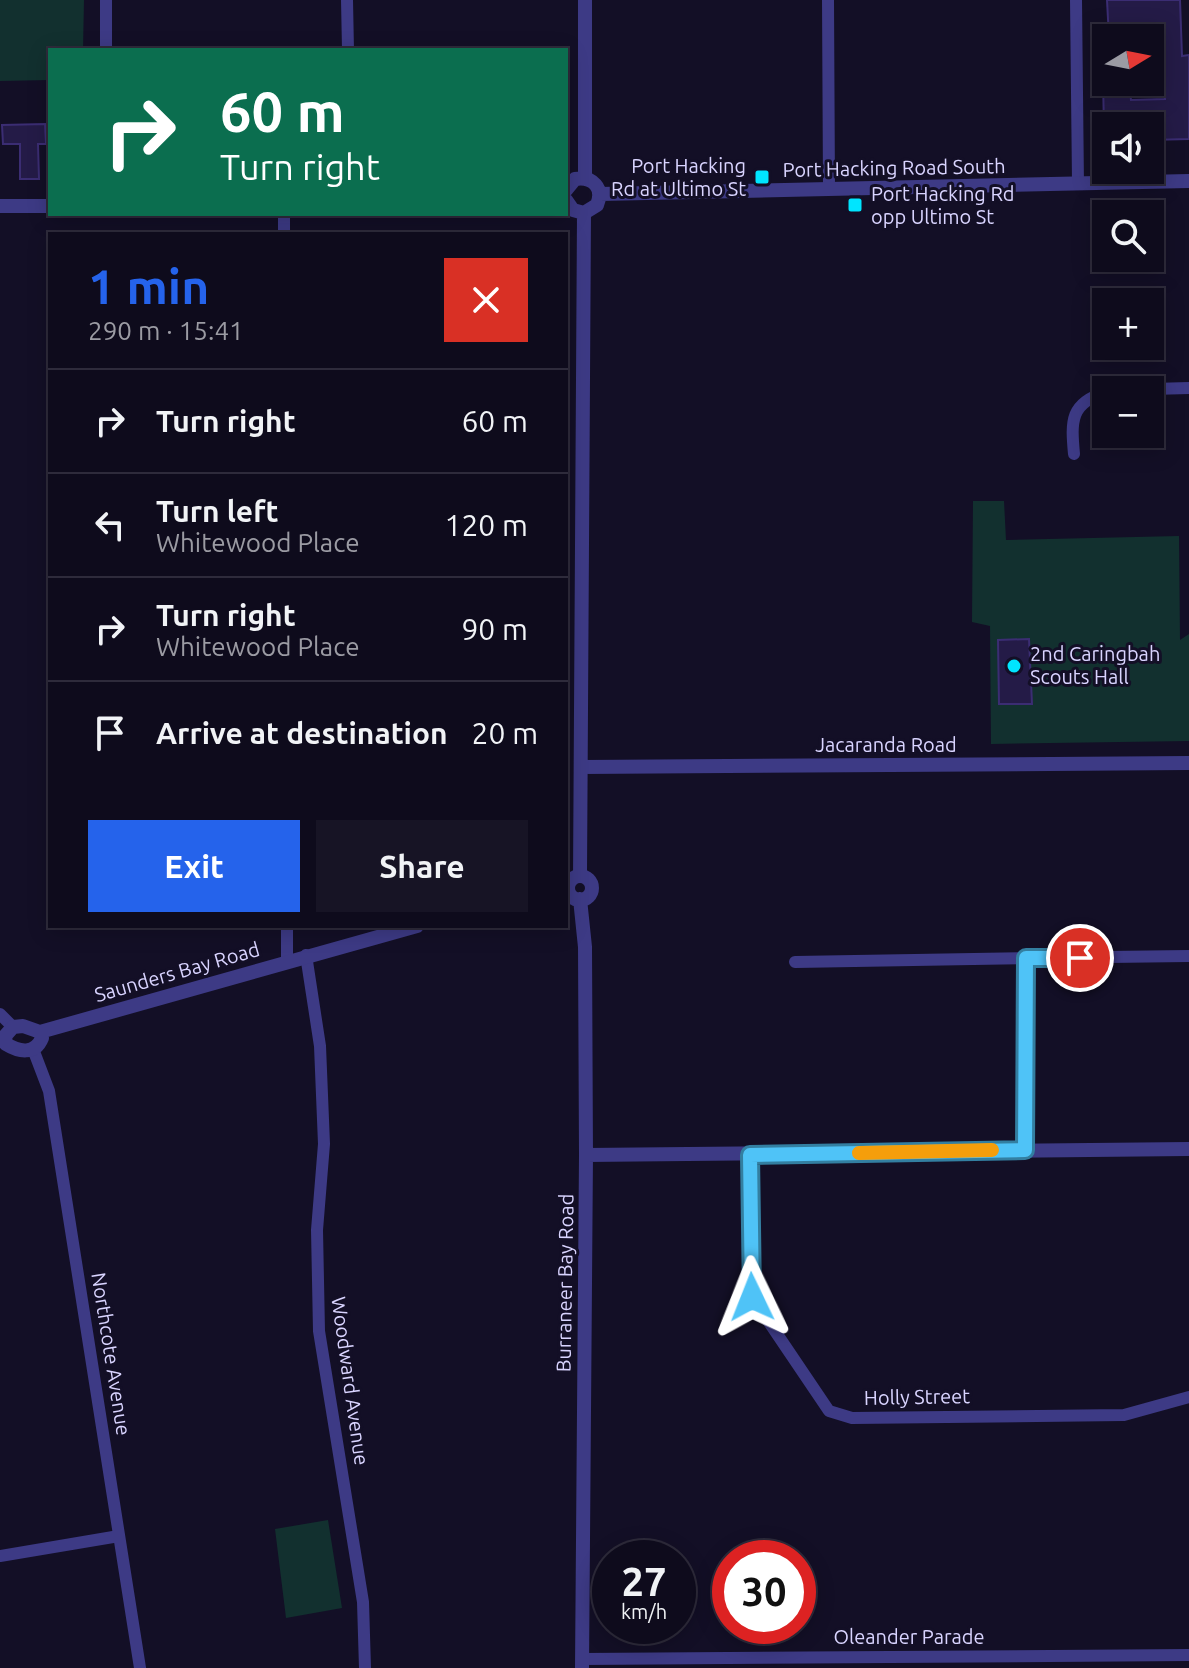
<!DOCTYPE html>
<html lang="en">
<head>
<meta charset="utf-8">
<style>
  :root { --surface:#0e0b1c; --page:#171425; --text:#f1f3f6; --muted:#9b9ba3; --line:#2e2b3b; --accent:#2563eb }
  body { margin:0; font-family:Ubuntu,sans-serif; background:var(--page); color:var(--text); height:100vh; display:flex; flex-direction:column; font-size:30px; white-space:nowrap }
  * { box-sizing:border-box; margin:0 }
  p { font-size:26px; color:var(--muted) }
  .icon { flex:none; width:44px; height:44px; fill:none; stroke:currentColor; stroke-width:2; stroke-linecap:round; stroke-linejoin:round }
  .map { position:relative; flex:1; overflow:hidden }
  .side { position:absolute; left:48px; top:232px; width:520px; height:696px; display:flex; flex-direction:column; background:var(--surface); border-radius:0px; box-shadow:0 4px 20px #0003,0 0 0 2px var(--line) }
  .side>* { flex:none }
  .guide { position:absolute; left:48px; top:48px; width:520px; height:168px; border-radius:0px; box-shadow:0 4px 20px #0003,0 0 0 2px var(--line); background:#0b6e4f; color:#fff; overflow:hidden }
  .needle { width:52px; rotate:80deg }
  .fabs { position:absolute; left:1092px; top:24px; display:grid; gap:16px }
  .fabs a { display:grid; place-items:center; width:72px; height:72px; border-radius:0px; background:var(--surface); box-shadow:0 4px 20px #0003,0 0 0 2px var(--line); font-size:40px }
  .speed { position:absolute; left:592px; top:1540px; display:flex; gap:16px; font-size:40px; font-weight:700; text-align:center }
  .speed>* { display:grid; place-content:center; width:104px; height:104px; border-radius:50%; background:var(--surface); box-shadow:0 4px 20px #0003,0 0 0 2px var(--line); line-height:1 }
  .speed small { font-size:20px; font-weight:400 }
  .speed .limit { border:12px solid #d22; background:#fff; color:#111 }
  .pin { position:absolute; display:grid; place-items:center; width:68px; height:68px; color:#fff; margin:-34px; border:4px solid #fff; border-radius:50%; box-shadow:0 2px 8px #0007 }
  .me { position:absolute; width:88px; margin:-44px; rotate:358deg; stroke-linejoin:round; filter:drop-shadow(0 0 6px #0008) }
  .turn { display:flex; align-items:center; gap:28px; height:168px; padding:0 40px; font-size:36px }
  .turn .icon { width:104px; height:104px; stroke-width:2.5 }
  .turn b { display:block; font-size:56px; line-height:68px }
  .round { display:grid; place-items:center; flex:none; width:84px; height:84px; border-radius:0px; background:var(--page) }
  .summary { display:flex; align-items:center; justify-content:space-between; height:136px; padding:0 40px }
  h1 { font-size:48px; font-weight:600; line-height:60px; color:var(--accent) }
  .primary-button { display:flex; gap:16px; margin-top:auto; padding:16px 40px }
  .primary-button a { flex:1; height:92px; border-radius:0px; background:var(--accent); color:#fff; font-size:32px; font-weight:600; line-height:92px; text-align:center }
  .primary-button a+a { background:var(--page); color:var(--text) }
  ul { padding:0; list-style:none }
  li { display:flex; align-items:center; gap:24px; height:104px; padding:0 40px; border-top:2px solid var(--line) }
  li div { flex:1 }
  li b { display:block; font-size:30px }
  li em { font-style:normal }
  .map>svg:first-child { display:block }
  .green { fill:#12302f }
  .building { fill:#241b47; stroke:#3b2d73; stroke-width:2 }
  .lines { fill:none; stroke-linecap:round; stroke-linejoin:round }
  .minor { stroke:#3d3a85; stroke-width:12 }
  .tertiary { stroke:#3d3a85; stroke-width:14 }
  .route-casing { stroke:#337fa1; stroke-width:20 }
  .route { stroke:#4fc3f7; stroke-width:14 }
  .slow { stroke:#f59e0b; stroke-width:14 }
  .poi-dot { fill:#00e5ff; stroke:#130f26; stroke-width:3 }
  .labels { text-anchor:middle; stroke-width:6; stroke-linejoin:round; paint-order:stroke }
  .poi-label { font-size:20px; fill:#d9d4ff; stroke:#130f26; text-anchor:start }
  .street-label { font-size:20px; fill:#d9d4ff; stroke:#130f26 }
</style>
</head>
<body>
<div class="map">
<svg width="1189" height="1668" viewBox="0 0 1189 1668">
  <rect width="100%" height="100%" fill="#130f26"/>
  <!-- green -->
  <path class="green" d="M0,0H84L83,50H50V80L0,81Z
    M973,501H1004L1006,540L1179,536L1180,640L1189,634V741L991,744L990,626L972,622Z
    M328,1520L342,1608L286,1618L275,1529Z"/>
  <!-- building -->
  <path class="building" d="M1107,0H1180L1182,56L1189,55V139L1150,140V126H1104L1103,82H1129L1131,100L1165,99L1162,47H1150V38H1109Z
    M45,124L46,144H38L39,179H20V144H3L2,125Z
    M1029,639L1032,704H999L998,640Z"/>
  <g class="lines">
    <!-- minor -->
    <path class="minor" d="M106,0V50
      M347,0L348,50
      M828,0L829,189
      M1076,0L1078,184
      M284,214V234
      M1115,390L1189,388
      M1074,454C1071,421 1070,403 1106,392
      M287,926V961
      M306,955L320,1046L324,1144L317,1230L319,1331L363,1602L365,1668
      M795,962L1026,958
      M0,1014L13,1027
      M33,1049L49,1091L140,1668
      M1025,1150L1026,958L1189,956
      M750,1155L752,1297L829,1411L852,1418L1124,1415L1189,1397
      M0,1556L119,1536
      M582,1659L1189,1655"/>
    <!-- tertiary -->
    <path class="tertiary" d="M585,0V178
      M566,190L575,179C593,176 604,188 597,205L584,213L573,210L566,200
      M600,194L1189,181
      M0,206H50
      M582,767L1189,763
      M580,876L584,213
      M568 888a12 12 0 1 1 24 0a12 12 0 1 1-24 0Z
      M580,899L585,947L586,1155L582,1668
      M23,1026L40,1032L42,1038C35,1055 19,1052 6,1044L5,1036L13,1027Z
      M40,1032L417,926
      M586,1155L1189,1149"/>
  </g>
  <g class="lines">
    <!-- route casing -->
    <g class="route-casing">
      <path id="route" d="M752,1297L750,1155L1025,1150L1026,958H1080"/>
    </g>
    <!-- route -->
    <use href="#route" class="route"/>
    <!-- slow -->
    <path class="slow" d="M859,1153L992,1150"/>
  </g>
  <!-- markers -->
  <g class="poi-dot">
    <rect x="754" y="169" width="16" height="16" rx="4"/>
    <rect x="847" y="197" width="16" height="16" rx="4"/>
    <circle cx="1014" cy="666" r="8"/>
  </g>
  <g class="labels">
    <!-- poi labels -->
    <g class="poi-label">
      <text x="746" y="173" text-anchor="end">Port Hacking<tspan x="746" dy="23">Rd at Ultimo St</tspan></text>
      <text x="871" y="201">Port Hacking Rd<tspan x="871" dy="23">opp Ultimo St</tspan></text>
      <text x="1030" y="661">2nd Caringbah<tspan x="1030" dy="23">Scouts Hall</tspan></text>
    </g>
    <!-- street labels -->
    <g class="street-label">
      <text transform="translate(894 168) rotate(-1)" y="7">Port Hacking Road South</text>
      <text x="886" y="752">Jacaranda Road</text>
      <text transform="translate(177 972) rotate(-16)" y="7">Saunders Bay Road</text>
      <text transform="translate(565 1283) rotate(-89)" y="7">Burraneer Bay Road</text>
      <text transform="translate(111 1354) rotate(81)" y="7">Northcote Avenue</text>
      <text transform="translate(350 1381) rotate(82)" y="7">Woodward Avenue</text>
      <text transform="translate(917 1397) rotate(-1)" y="7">Holly Street</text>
      <text x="909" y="1644">Oleander Parade</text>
    </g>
  </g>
</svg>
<div class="fabs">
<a><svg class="needle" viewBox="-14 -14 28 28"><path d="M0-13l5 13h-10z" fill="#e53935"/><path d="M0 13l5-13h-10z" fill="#9b9ba3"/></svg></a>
<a><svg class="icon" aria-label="sound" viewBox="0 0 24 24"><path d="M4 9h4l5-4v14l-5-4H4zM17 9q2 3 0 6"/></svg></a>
<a><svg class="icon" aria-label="search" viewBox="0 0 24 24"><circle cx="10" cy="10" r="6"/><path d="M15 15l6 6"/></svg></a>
<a>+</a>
<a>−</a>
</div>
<div class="speed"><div>27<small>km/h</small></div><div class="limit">30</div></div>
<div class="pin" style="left:1080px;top:958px;background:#d93025"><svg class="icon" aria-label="arrive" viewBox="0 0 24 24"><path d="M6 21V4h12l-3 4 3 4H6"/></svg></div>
<svg class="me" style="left:752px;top:1297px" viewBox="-20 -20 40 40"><path d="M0-17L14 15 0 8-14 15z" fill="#4fc3f7" stroke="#fff" stroke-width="4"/></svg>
<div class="guide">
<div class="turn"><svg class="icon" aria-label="right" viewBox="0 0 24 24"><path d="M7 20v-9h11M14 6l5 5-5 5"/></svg><div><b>60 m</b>Turn right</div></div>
</div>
<section class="side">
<div class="summary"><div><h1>1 min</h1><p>290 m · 15:41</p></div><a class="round" style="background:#d93025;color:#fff"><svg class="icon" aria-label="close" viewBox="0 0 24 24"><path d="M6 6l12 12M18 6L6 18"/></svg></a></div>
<ul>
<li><svg class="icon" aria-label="right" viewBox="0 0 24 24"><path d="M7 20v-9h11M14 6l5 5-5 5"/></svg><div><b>Turn right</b></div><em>60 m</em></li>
<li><svg class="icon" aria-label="left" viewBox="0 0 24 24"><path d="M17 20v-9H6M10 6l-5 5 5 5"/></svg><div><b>Turn left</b><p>Whitewood Place</p></div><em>120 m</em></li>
<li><svg class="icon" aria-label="right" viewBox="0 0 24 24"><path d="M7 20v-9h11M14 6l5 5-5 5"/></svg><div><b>Turn right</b><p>Whitewood Place</p></div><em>90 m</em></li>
<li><svg class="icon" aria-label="arrive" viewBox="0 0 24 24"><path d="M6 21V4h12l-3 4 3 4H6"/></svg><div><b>Arrive at destination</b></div><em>20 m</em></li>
</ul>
<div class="primary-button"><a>Exit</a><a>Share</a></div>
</section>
</div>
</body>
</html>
